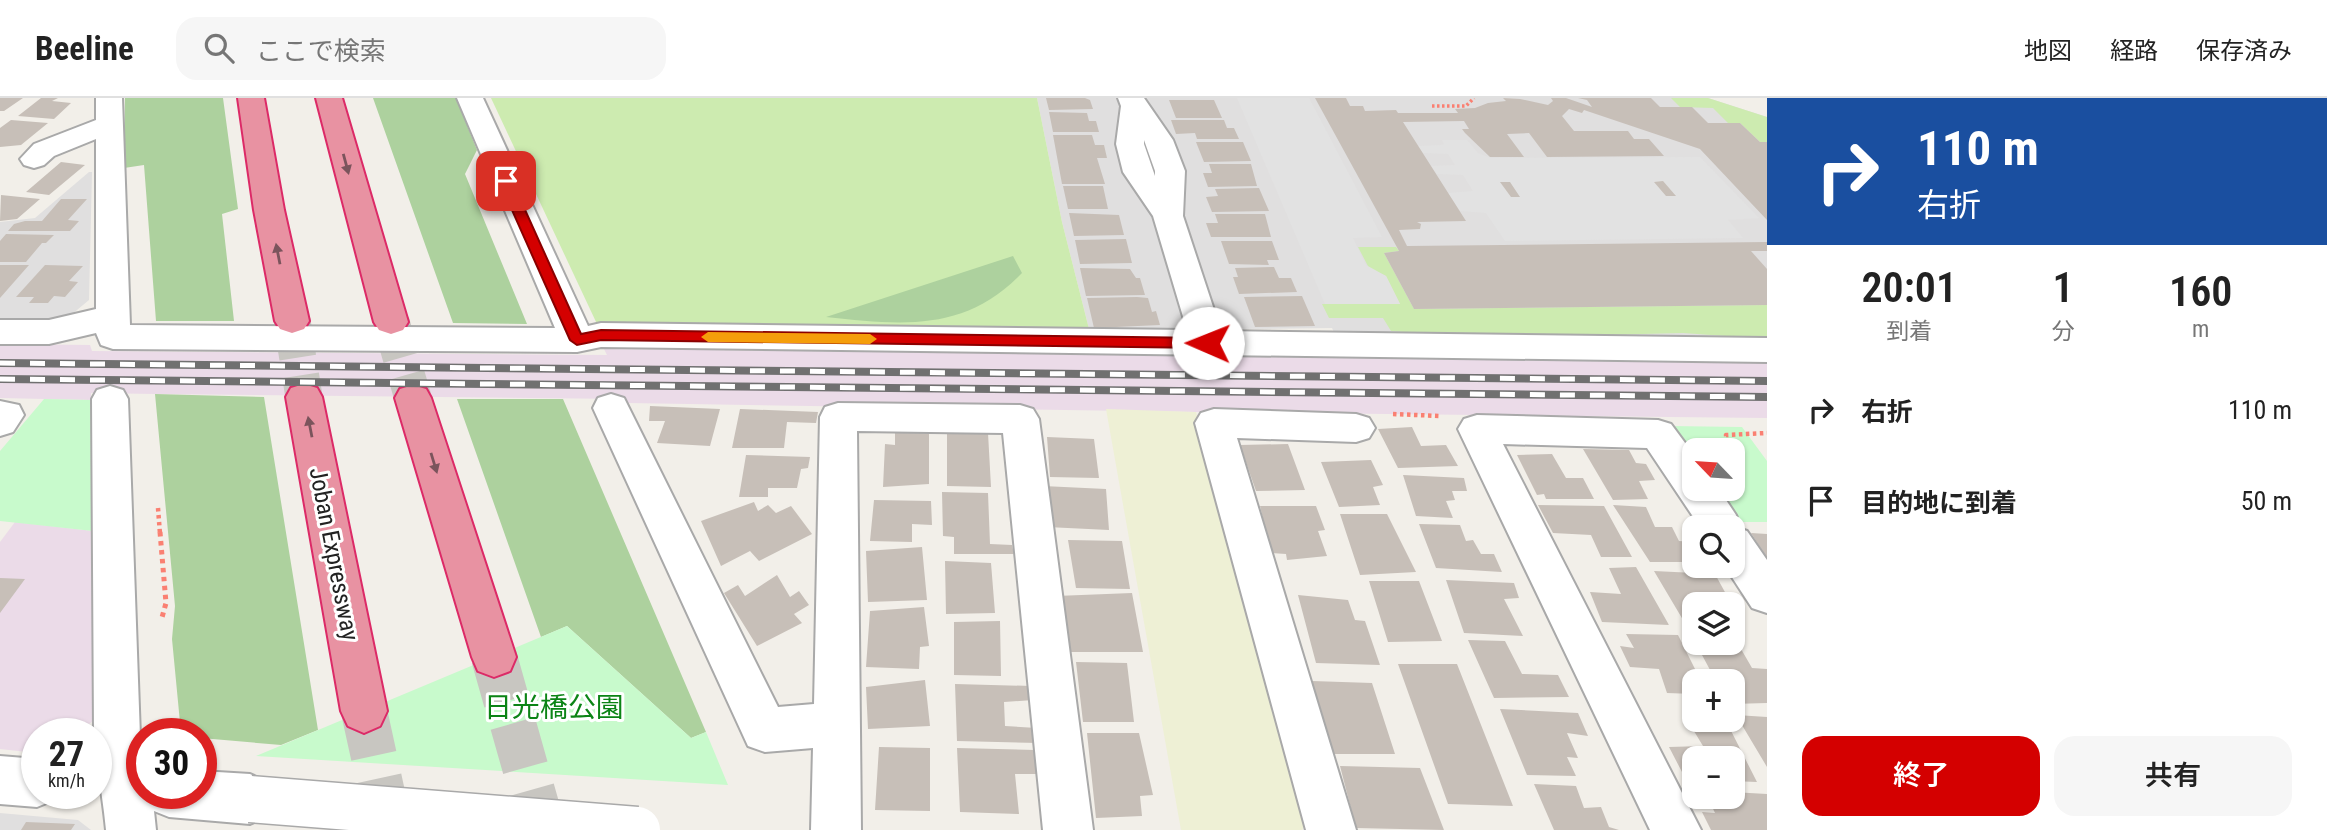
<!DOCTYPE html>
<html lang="ja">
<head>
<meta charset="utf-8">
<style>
  :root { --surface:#fff; --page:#f6f6f6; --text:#222; --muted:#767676; --line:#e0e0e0; --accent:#d40000 }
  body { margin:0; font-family:"Roboto Condensed","Noto Sans JP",sans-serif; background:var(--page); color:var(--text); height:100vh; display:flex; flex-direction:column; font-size:26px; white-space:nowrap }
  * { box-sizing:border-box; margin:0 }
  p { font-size:23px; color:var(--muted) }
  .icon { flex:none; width:38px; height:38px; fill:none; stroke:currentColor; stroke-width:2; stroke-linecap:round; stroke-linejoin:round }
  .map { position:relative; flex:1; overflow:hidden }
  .drawer { display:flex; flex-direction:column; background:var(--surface); width:560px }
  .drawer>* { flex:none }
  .banner { background:#1a4fa0; color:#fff; overflow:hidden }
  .needle { width:46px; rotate:295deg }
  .fabs { position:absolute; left:1682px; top:340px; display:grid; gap:14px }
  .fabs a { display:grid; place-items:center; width:63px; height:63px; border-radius:14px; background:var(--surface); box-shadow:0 2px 5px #0004; font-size:35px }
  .speed { position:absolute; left:21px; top:620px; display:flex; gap:14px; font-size:35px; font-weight:700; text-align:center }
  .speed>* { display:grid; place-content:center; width:91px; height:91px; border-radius:50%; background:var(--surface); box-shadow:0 2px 5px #0004; line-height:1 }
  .speed small { font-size:18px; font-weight:400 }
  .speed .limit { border:10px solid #d22; background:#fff; color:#111 }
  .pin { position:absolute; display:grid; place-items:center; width:60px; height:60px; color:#fff; margin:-30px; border-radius:14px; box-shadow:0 4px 10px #0006 }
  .me { position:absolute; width:77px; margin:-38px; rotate:271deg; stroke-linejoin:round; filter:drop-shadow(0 0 5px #0008) }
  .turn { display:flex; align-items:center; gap:24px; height:147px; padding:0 35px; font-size:32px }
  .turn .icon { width:91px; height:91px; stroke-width:2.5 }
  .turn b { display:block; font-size:49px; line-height:60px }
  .eta { display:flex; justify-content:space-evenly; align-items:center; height:119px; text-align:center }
  .eta b { font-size:42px; font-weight:600; line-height:49px }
  .action { display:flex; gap:14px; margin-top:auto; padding:14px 35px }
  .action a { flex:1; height:80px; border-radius:21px; background:var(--accent); color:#fff; font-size:28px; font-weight:600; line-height:80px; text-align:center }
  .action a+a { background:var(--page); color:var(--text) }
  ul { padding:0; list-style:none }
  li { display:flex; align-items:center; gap:21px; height:91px; padding:0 35px }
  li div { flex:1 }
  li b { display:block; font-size:26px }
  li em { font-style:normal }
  header { display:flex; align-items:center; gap:42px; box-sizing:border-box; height:98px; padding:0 35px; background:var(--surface); border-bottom:2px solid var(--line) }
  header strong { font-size:33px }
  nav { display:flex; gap:38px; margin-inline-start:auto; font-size:24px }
  .search { width:490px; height:63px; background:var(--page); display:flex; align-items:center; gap:18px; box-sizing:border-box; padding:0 24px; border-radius:21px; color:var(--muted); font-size:26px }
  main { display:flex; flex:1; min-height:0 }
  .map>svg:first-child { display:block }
  .residential { fill:#e0dfdf }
  .industrial { fill:#ebdbe8 }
  .farmland { fill:#eef0d5 }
  .grass { fill:#cdebb0 }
  .forest { fill:#add19e }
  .park { fill:#c8facc }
  .parking { fill:#e2e2e2 }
  .building { fill:#c7bfb8 }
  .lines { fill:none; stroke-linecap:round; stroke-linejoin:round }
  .highway-tunnel-far1 { stroke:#c8c6c1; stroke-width:37; stroke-dasharray:37 18; stroke-linecap:butt }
  .highway-tunnel { stroke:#c8c6c1; stroke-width:46; stroke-dasharray:46 23; stroke-linecap:butt }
  .minor-casing { stroke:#a9a9a9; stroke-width:4 }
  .highway-casing { stroke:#dc2a67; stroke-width:4 }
  .path-far2 { stroke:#fa8072; stroke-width:3.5; stroke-dasharray:2.5 2.5; stroke-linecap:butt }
  .path-far1 { stroke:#fa8072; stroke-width:4.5; stroke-dasharray:3.5 3.5; stroke-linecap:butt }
  .path { stroke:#fa8072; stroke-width:5; stroke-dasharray:4.5 4.5; stroke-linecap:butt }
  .minor { fill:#fff; fill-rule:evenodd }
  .highway { fill:#e892a2; fill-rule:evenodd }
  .rail-casing { stroke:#707070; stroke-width:8 }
  .rail { stroke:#fff; stroke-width:5; stroke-dasharray:15; stroke-linecap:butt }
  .minor-bridge-casing { stroke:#a9a9a9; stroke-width:49; stroke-linecap:butt }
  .minor-bridge { stroke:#fff; stroke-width:46 }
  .oneway { fill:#7b545c }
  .route { fill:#d40000; stroke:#8a0000; stroke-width:2 }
  .slow { fill:#f59e0b }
  .labels { text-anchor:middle; stroke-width:6; stroke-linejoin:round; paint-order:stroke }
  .street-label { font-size:24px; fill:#222; stroke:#fff }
  .near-park-label { font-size:28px; fill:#0c8416; stroke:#fff }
</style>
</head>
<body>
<header>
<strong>Beeline</strong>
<div class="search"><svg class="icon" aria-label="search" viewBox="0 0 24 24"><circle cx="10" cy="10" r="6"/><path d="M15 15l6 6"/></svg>ここで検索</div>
<nav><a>地図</a><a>経路</a><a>保存済み</a></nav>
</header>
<main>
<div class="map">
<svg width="1767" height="732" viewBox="0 0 1767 732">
  <rect width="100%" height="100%" fill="#f2efe9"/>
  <!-- residential -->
  <path class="residential" d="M1037,0H1118L1184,219L1174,231H1089L1062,124Z
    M1144,0H1708L1767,19V244L1337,241L1332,230L1236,231L1214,217Z
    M89,74H92L89,202L71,217L52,221H0V124L35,120Z
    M0,715L78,722L91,732H0Z"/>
  <!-- industrial -->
  <path class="industrial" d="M0,246L90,247L92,253L607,257L604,251L1767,262V320L1196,314L627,305L624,301L155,296L91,295V302L0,300Z
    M15,424L93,433V623L77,635H37V655L0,651V444Z"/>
  <!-- farmland -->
  <path class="farmland" d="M1106,311L1196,314L1304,729L1302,732H1181Z"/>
  <!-- grass -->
  <path class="grass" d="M491,0H1037L1062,124L1089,231L597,226Z
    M1671,0H1708L1767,19V44H1760L1740,25H1728L1713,10L1680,9Z
    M1358,149H1396L1399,153L1384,155L1414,211L1767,207V241L1683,235L1562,238L1440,237L1391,233L1383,220H1329L1322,206H1400L1386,178L1369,170Z"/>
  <!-- forest -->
  <path class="forest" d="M125,0H223L238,111L222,116L234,223H156L144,67L124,70Z
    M373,0H456L477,52L465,76L527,226L453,225Z
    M1013,158L1022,175C965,235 901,227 826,219Z
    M155,296L264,299L318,632L281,647L201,640V635H181L172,541L175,508Z
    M457,301H563L706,634L691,640L567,528L541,539Z"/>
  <!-- park -->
  <path class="park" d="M44,301L91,302L93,433L0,423V353Z
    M1670,328L1742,329L1767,363V424H1733L1711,390H1732V352H1694V365Z
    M567,528L691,640L706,634L728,687L256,658Z"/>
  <!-- parking -->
  <path class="parking" d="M1237,0H1309L1382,139L1353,140L1366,167L1386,178L1400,206H1325Z
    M1442,42H1467L1478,55L1491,60L1700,59L1759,120L1728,122L1743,140L1505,143L1486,115L1460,113L1448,95L1473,93L1463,77L1437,76L1431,68L1455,67L1448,56L1423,55L1418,48L1441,47L1444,46Z"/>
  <!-- building -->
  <path class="building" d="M0,0H23L4,13H0Z
    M41,0H58L52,3L71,5L54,21L18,18Z
    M1046,0H1085L1090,2L1093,11L1049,12Z
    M1315,0H1346L1350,8H1363L1365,13L1396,12L1398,15H1458L1455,11L1475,10L1488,5L1506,3L1503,0L1520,1L1548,7L1553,3L1551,0H1566L1592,9L1587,2L1578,0H1651L1660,9H1692L1708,25H1740L1760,44H1767V122L1700,51L1584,12L1582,15L1569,11L1562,18L1574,33H1628L1634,41H1649L1664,58L1547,59L1529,35L1507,36L1524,59H1490L1465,35L1462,31H1469L1464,23L1403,24L1466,123L1417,124L1421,126L1420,131L1399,132L1407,148L1767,144V153H1751L1767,171V207L1414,211L1384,155L1399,153Z
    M1169,2H1214L1222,20H1176Z
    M1049,14L1087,15L1089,23H1096L1099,34H1053Z
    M11,22L48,25L21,47L0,49V30Z
    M1171,22H1224L1227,30H1234L1239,41H1197L1195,35L1176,36Z
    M1053,37H1092L1095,47H1104L1107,60H1097L1105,86H1062Z
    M1196,44H1243L1251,63L1204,64Z
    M61,64L85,67L49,97L26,94Z
    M1209,66H1251L1257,88L1208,89L1203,75H1212Z
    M1663,83L1676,98H1666L1654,84Z
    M1500,84H1510L1520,99H1511Z
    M1063,88H1103L1108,111H1068Z
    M1259,90L1269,113L1212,114L1206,99L1218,98L1215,91Z
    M1,97L40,101L17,121L0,123Z
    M61,101H87L68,122L79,123L70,133H8L14,126L25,123H42Z
    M1069,115L1119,117L1124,137L1074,138Z
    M1215,116H1265L1271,139H1211L1206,125H1218Z
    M6,136L54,137L46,145H42L26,164H0V143Z
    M1126,141L1132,165L1080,166L1075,142Z
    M1221,143H1272L1279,162H1267L1269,167L1229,166Z
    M0,167H29L0,200Z
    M45,167L83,168L69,183L78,184L65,199L54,198L48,205H29L34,199H16Z
    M1274,169L1279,180H1291L1297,194L1239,196L1233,179H1238L1235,170Z
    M1080,170L1130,171L1136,180H1140L1145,197L1086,198Z
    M1302,198L1315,228L1255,229L1244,199Z
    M1137,199L1148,200L1152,214L1156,213L1160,227L1094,230L1087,200Z
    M650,308L720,311L710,348L657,345L665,323H649Z
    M740,311L818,314L816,325L787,324L784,350H732Z
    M1412,329L1421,348L1446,347L1458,368L1398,370L1378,331Z
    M929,334V386L883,389L885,346L895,347V335Z
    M947,335H988L991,389L947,388Z
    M1047,339L1094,341L1099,380L1050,379Z
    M1288,346L1305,392L1256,393L1240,347Z
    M1583,351L1629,352L1636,365L1646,366L1655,382L1639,383L1648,401L1613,402Z
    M1552,356L1566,380H1583L1594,401H1546L1544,396L1537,397L1517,357Z
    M746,357L810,359L808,370L801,371L797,390H768V399H739Z
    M1371,362L1383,387L1373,389L1380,407L1339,409L1321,364Z
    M1403,377L1464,380L1467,393H1452L1455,402L1446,403L1453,420L1416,418Z
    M1043,388L1106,391L1109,432L1047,429Z
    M942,394L988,395L990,446L1012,447L1014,456H954V439L943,438Z
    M874,402L931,403L932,427L912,426V444L870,443Z
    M754,404L758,413L768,407L776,415L791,408L812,436L759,463L750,453L721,468L701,423Z
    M1538,407L1604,408L1632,459H1601L1591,437L1553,435Z
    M1613,407L1646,409L1655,429H1672L1679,443L1694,444V464H1650Z
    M1260,408H1316L1325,432L1318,433L1327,458L1287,462L1286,456L1271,455Z
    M1340,416H1387L1416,474L1360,477Z
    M1419,426L1460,427L1466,443L1473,442L1481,456H1494L1502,474L1436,470Z
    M1751,435L1767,436V460Z
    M1068,442L1122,443L1130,491L1076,490Z
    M922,449L927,502L868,504L866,453Z
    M945,463L991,465L995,515L946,516Z
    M1636,469L1669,527L1602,524L1590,494L1621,496L1609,470Z
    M1654,473L1715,476L1726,496L1714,498L1718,506H1694V532H1689Z
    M777,477L790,499L799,493L809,507L794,516L802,525L757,548L724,495L738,487L745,498Z
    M0,480L25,481L0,515Z
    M1446,482L1514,485L1519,500L1504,501L1523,538L1464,535Z
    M1369,483H1419L1442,543L1388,544Z
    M1132,495L1143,554H1063L1056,498Z
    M1298,497L1348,502L1355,522L1365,523L1380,567L1316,565Z
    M924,509L929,548L920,549L919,571L866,569L870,513Z
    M1000,523L1001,578L954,577V524Z
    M1626,536L1678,537L1701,583H1694V596L1667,595L1659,571L1630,569L1620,548L1634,550Z
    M1468,542L1505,543L1522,576L1558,577L1569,599L1494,600Z
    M1695,544H1737L1752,570L1767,571V605L1732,606V583H1716Z
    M1076,564L1127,565L1134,624H1083Z
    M1398,566H1457L1513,708L1448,706Z
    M925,582L930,628L868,631L866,589Z
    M1312,583L1372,585L1395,656H1334Z
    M955,586L1031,588L1033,602L1004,604L1005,628L1037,630L1038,645L957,643Z
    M1500,611L1578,615L1588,638L1567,635L1578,660L1567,659L1576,678L1527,677Z
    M1683,615H1694V621H1725L1757,684L1732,683V660H1694V675L1682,674L1669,649L1703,648Z
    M1736,617L1767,619V669Z
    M1087,635H1139L1153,697L1140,698L1142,718L1096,720Z
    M879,649L930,650V713L875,712Z
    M957,650L1035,652L1038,676H1015L1019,716L960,714Z
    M1340,668L1420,670L1444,732L1356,730Z
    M1534,686L1576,688L1584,710L1601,709L1609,729L1619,732H1554Z
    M1732,694L1767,696V732H1711L1702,714L1715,715L1707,698H1732Z
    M26,724L75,726L71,732H21Z"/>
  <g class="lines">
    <!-- highway-tunnel-far1 -->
    <path class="highway-tunnel-far1" d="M292,223L304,299
      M391,224L413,300"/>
    <!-- highway-tunnel -->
    <path class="highway-tunnel" d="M494,559L543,732
      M364,613L390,732"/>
    <!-- minor casing -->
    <g class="minor-casing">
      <path id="minor" d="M96,0H122L130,227L555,230L457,0H483L588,228L601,225L1187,232L1153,118L1123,74L1116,46L1121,8L1118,0H1144L1173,42L1185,73L1183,118L1221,233L1767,240V264L601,249L577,254L113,251L101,247L96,235L49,246H0V222H49L96,211V41L54,58L44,67L34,70L24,67L20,61L34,46L96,22ZM1144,42L1155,73V78L1144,46Z
        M110,288L123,292L128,301L142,695H201V673L250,676L267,684L275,701L267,718L250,726L169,719L154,713L156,732H106C103,699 96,668 96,635H94L92,301L97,292Z
        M611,296L624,300L629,310L778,609L814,606L820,319L825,309L838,305L1020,307L1033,311L1039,321L1093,732H1043L1003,335L857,333L861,732H811L813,650L765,654L748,648L593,310L598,300Z
        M0,303L19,307L24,317L13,334L0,338Z
        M1214,311L1356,316L1369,320L1375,330L1369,340L1356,344L1237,340L1356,732H1306L1195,325L1201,315Z
        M1477,317L1658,322L1671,326L1694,357V390H1718L1736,417L1741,431L1747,433L1767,462V515L1752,510L1724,467H1732V429H1700L1647,350L1503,346L1701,732H1650L1458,331L1464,321Z
        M0,658L37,661V695H57L54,702L37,709L0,706Z"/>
    </g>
    <!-- highway casing -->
    <g class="highway-casing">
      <path id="highway" d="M238,0H264L284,112L309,223L304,231L292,235L280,231L275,223L254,112Z
        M316,0H342L408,224L403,232L391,236L379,232L374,224Z
        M304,286L317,290L322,299L387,613L380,628L364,635L348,628L341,613L286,299L291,290Z
        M413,287L426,291L431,300L516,559L510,573L494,579L478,573L472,559L395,300L400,291Z"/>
    </g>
    <!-- path-far2 -->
    <path class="path-far2" d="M1432,8H1466L1474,0"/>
    <!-- path-far1 -->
    <path class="path-far1" d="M1393,316L1440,318
      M1728,352L1726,337L1767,335
      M158,410L160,436"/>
    <!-- path -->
    <path class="path" d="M160,434L166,505L161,523"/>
    <!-- minor -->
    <use href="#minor" class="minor"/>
    <!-- highway -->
    <use href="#highway" class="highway"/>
    <!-- rail casing -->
    <g class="rail-casing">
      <path id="rail" d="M0,265L1767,283
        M0,281L1767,299"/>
    </g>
    <!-- rail -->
    <use href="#rail" class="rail"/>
    <!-- minor-bridge casing -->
    <g class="minor-bridge-casing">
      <path id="minor-bridge" d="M250,701L637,732"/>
    </g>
    <!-- minor-bridge -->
    <use href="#minor-bridge" class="minor-bridge"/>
  </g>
  <!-- one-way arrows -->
  <defs><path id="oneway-solid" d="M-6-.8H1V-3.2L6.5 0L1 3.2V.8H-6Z" transform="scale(1.75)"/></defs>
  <g class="oneway">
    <use href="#oneway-solid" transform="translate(346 66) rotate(75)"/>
    <use href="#oneway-solid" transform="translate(278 156) rotate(-101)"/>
    <use href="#oneway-solid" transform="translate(310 329) rotate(-101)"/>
    <use href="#oneway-solid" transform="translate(434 365) rotate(73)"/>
  </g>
  <!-- route -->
  <path class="route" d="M506,79L512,83L581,236L601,232L1208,240L1216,245L1208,250L601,242L577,247L570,242L499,83Z"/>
  <!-- slow -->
  <path class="slow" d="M708,234L870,236L877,241L870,246L708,244L701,239Z"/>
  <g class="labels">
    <!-- street labels -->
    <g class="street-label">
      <text transform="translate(334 456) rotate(79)" y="8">Joban Expressway</text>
    </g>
    <!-- near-park labels -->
    <g class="near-park-label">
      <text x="554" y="619">日光橋公園</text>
    </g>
  </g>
</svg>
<div class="fabs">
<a><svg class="needle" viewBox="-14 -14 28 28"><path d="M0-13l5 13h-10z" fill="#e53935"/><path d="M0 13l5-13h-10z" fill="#767676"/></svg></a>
<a><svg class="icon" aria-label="search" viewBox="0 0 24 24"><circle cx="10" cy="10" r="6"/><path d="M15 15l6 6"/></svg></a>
<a><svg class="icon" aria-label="layers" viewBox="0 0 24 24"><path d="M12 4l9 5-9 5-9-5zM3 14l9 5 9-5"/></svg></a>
<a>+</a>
<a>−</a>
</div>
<div class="speed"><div>27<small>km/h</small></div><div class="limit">30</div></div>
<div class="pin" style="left:506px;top:83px;background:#d93025"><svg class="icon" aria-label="arrive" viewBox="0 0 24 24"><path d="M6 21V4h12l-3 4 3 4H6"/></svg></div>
<svg class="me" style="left:1208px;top:245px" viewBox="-20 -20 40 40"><circle r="19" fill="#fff"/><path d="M0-13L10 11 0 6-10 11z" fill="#d40000"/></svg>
</div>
<section class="drawer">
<div class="banner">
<div class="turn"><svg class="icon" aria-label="right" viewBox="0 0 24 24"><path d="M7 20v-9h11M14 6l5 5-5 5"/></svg><div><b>110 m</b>右折</div></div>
</div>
<div class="eta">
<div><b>20:01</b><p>到着</p></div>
<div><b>1</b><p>分</p></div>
<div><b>160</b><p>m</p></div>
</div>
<ul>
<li><svg class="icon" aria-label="right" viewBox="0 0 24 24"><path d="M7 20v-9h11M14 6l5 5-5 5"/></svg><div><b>右折</b></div><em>110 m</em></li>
<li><svg class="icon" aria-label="arrive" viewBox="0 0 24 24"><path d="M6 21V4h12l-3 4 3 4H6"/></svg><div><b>目的地に到着</b></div><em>50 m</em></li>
</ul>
<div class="action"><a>終了</a><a>共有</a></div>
</section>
</main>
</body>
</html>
